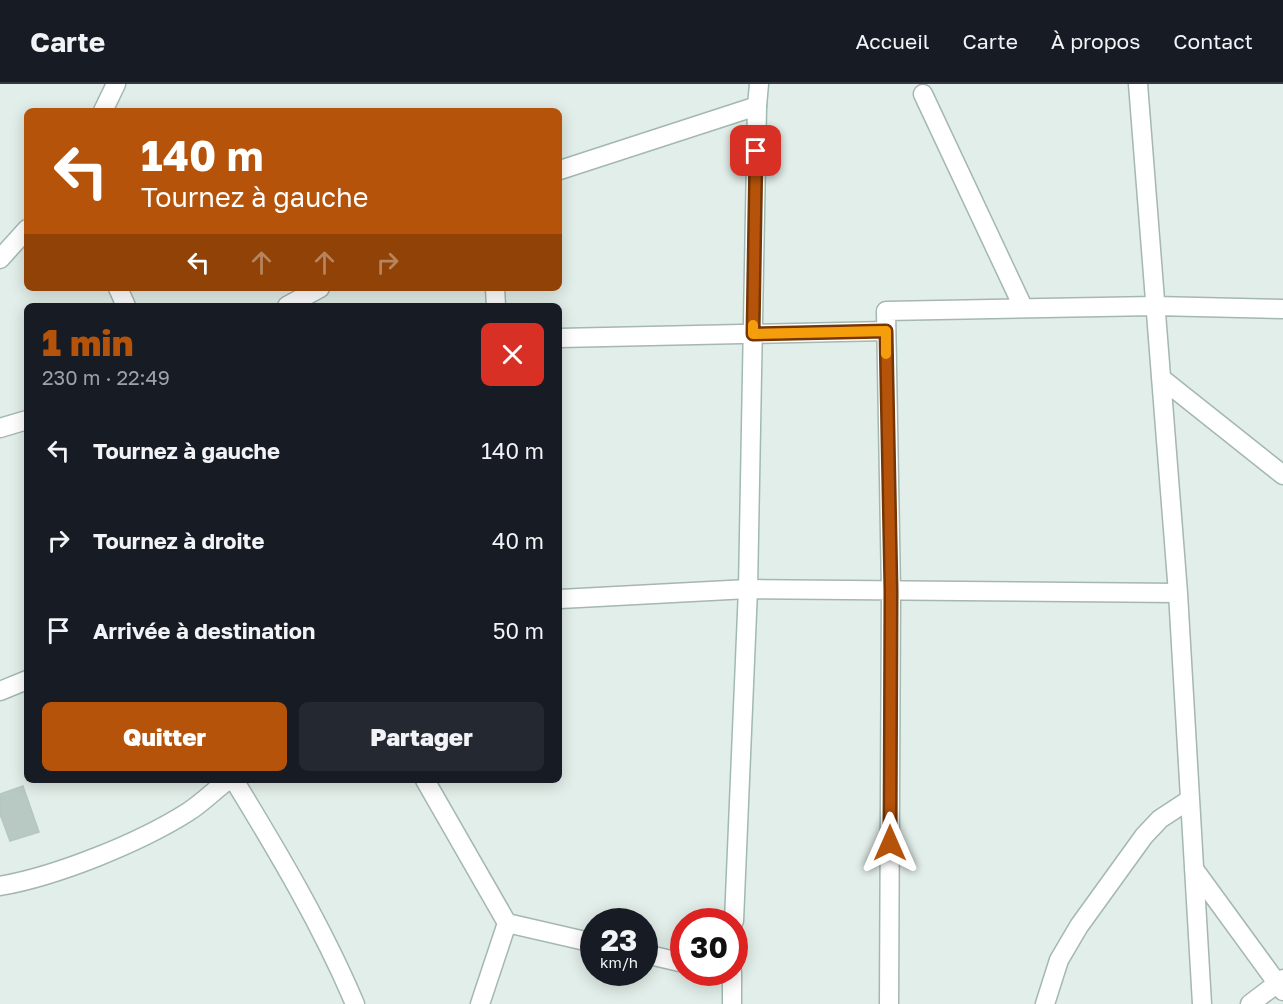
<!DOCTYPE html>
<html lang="fr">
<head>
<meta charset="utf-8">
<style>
  :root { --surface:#171b24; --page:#242831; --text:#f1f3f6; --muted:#9ea1a6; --line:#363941; --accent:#b45309 }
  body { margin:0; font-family:"Golos Text",sans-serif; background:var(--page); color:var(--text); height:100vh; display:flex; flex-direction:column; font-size:22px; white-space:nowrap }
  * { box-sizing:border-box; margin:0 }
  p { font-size:20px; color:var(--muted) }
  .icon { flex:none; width:33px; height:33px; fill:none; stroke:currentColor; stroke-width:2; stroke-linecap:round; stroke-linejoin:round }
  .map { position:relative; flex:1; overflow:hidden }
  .drawer { position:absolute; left:24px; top:219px; width:538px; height:480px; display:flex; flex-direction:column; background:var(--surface); border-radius:9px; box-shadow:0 3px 15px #0003 }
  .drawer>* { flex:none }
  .guide { position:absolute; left:24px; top:24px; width:538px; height:183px; border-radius:9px; box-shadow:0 3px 15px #0003; background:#b45309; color:#fff; overflow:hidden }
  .speed { position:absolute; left:580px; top:824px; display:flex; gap:12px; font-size:30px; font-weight:700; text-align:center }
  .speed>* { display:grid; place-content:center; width:78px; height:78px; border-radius:50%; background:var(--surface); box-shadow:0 3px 15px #0003; line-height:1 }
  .speed small { font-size:15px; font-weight:400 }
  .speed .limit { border:9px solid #d22; background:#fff; color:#111 }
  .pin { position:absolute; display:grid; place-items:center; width:51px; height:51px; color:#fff; margin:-26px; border-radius:12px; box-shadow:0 3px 9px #0006 }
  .me { position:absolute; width:66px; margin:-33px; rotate:0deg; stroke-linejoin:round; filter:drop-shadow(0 0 4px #0008) }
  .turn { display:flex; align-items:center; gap:21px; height:126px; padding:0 18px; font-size:27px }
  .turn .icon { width:78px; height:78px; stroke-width:2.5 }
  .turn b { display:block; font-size:42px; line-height:51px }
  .lanes { display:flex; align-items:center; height:57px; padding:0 18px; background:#0003; justify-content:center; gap:30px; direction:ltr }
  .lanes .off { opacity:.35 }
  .round { display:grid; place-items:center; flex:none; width:63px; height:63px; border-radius:9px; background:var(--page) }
  .head { display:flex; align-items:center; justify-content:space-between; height:102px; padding:0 18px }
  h1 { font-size:36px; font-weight:800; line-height:45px; color:var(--accent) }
  .cta { display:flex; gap:12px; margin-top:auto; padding:12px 18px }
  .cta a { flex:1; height:69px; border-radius:9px; background:var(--accent); color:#fff; font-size:24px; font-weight:800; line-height:69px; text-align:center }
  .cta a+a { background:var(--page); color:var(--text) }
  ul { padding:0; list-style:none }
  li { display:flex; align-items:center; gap:18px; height:90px; padding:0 18px }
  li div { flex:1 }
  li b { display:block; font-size:22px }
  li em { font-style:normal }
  header { display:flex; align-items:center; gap:36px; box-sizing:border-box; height:84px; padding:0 30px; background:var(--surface); border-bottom:2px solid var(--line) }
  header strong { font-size:28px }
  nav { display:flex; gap:33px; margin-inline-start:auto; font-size:21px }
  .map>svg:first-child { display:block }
  .building { fill:#b7c9c2; stroke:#b4c8c0; stroke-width:1.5 }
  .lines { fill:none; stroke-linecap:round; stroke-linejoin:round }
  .street-casing { stroke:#a4b7b1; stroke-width:21 }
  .secondary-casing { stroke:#a0bab1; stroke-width:21 }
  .street { stroke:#fff; stroke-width:18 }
  .secondary { stroke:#fff; stroke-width:18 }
  .route-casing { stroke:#753606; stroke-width:15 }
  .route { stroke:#b45309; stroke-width:10 }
  .slow { stroke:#f59e0b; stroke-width:10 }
</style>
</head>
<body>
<header>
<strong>Carte</strong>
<nav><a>Accueil</a><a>Carte</a><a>À propos</a><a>Contact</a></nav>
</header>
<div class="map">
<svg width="1283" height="920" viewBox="0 0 1283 920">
  <rect width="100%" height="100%" fill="#e2eee9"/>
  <!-- building -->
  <path class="building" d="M23,702L39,748L10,757L0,730V710Z"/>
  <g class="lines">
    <!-- street casing -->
    <g class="street-casing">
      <path id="street" d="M1138,0L1178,509L1202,920
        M923,10L1023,223
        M103,27L116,0
        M560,86L757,22
        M0,175L27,145
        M118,204L126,222
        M495,204L496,222
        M287,222L320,204
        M560,254L886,247
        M1161,294L1283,391
        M0,344L27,336
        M560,515L748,505L1178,509
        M0,607L27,596
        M234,696C278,768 322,842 355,920
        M425,696L507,839L480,920
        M1194,785L1283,907
        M0,802C57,792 139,759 188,728C202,719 215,706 228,696
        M507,839L594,859
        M645,870L684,879
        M889,920L891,507L886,227L1155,222L1283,225
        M1045,920L1059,876L1079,842L1144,752L1160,735L1189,716
        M1250,920L1283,895"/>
    </g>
    <!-- secondary casing -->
    <g class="secondary-casing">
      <path id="secondary" d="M734,837L748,505L757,22L759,0
        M732,888V920"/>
    </g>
    <!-- street -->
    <use href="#street" class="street"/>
    <!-- secondary -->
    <use href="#secondary" class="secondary"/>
  </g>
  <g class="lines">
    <!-- route casing -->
    <g class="route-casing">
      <path id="route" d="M756,67L753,250L886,247L891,507L890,759"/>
    </g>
    <!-- route -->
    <use href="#route" class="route"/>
    <!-- slow -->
    <path class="slow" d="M753,241V250L886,247V270"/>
  </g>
</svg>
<div class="speed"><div>23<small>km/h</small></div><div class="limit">30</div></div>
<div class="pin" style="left:756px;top:67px;background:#d93025"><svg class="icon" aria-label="arrive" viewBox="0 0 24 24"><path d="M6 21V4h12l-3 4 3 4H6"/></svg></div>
<svg class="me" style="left:890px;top:759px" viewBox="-20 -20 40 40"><path d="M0-17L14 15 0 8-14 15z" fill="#b45309" stroke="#fff" stroke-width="4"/></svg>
<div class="guide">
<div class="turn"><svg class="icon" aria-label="left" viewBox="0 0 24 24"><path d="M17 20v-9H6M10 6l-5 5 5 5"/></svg><div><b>140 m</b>Tournez à gauche</div></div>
<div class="lanes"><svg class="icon" aria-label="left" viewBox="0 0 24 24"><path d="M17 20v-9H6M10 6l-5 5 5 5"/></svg><svg class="icon off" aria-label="ahead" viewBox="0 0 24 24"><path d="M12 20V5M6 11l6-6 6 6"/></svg><svg class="icon off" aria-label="ahead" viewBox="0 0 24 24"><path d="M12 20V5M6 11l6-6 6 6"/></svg><svg class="icon off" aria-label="right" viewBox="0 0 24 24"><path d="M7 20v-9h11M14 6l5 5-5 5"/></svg></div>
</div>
<section class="drawer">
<div class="head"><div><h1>1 min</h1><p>230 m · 22:49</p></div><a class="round" style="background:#d93025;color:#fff"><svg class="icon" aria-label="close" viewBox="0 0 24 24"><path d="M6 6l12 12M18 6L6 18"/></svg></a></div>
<ul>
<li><svg class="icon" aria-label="left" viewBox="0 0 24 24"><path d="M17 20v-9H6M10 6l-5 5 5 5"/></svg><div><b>Tournez à gauche</b></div><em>140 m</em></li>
<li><svg class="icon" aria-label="right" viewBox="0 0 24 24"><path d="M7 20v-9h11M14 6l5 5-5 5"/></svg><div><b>Tournez à droite</b></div><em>40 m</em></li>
<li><svg class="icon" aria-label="arrive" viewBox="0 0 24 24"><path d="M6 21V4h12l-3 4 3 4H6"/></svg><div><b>Arrivée à destination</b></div><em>50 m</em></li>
</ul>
<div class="cta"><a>Quitter</a><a>Partager</a></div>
</section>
</div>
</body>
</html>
